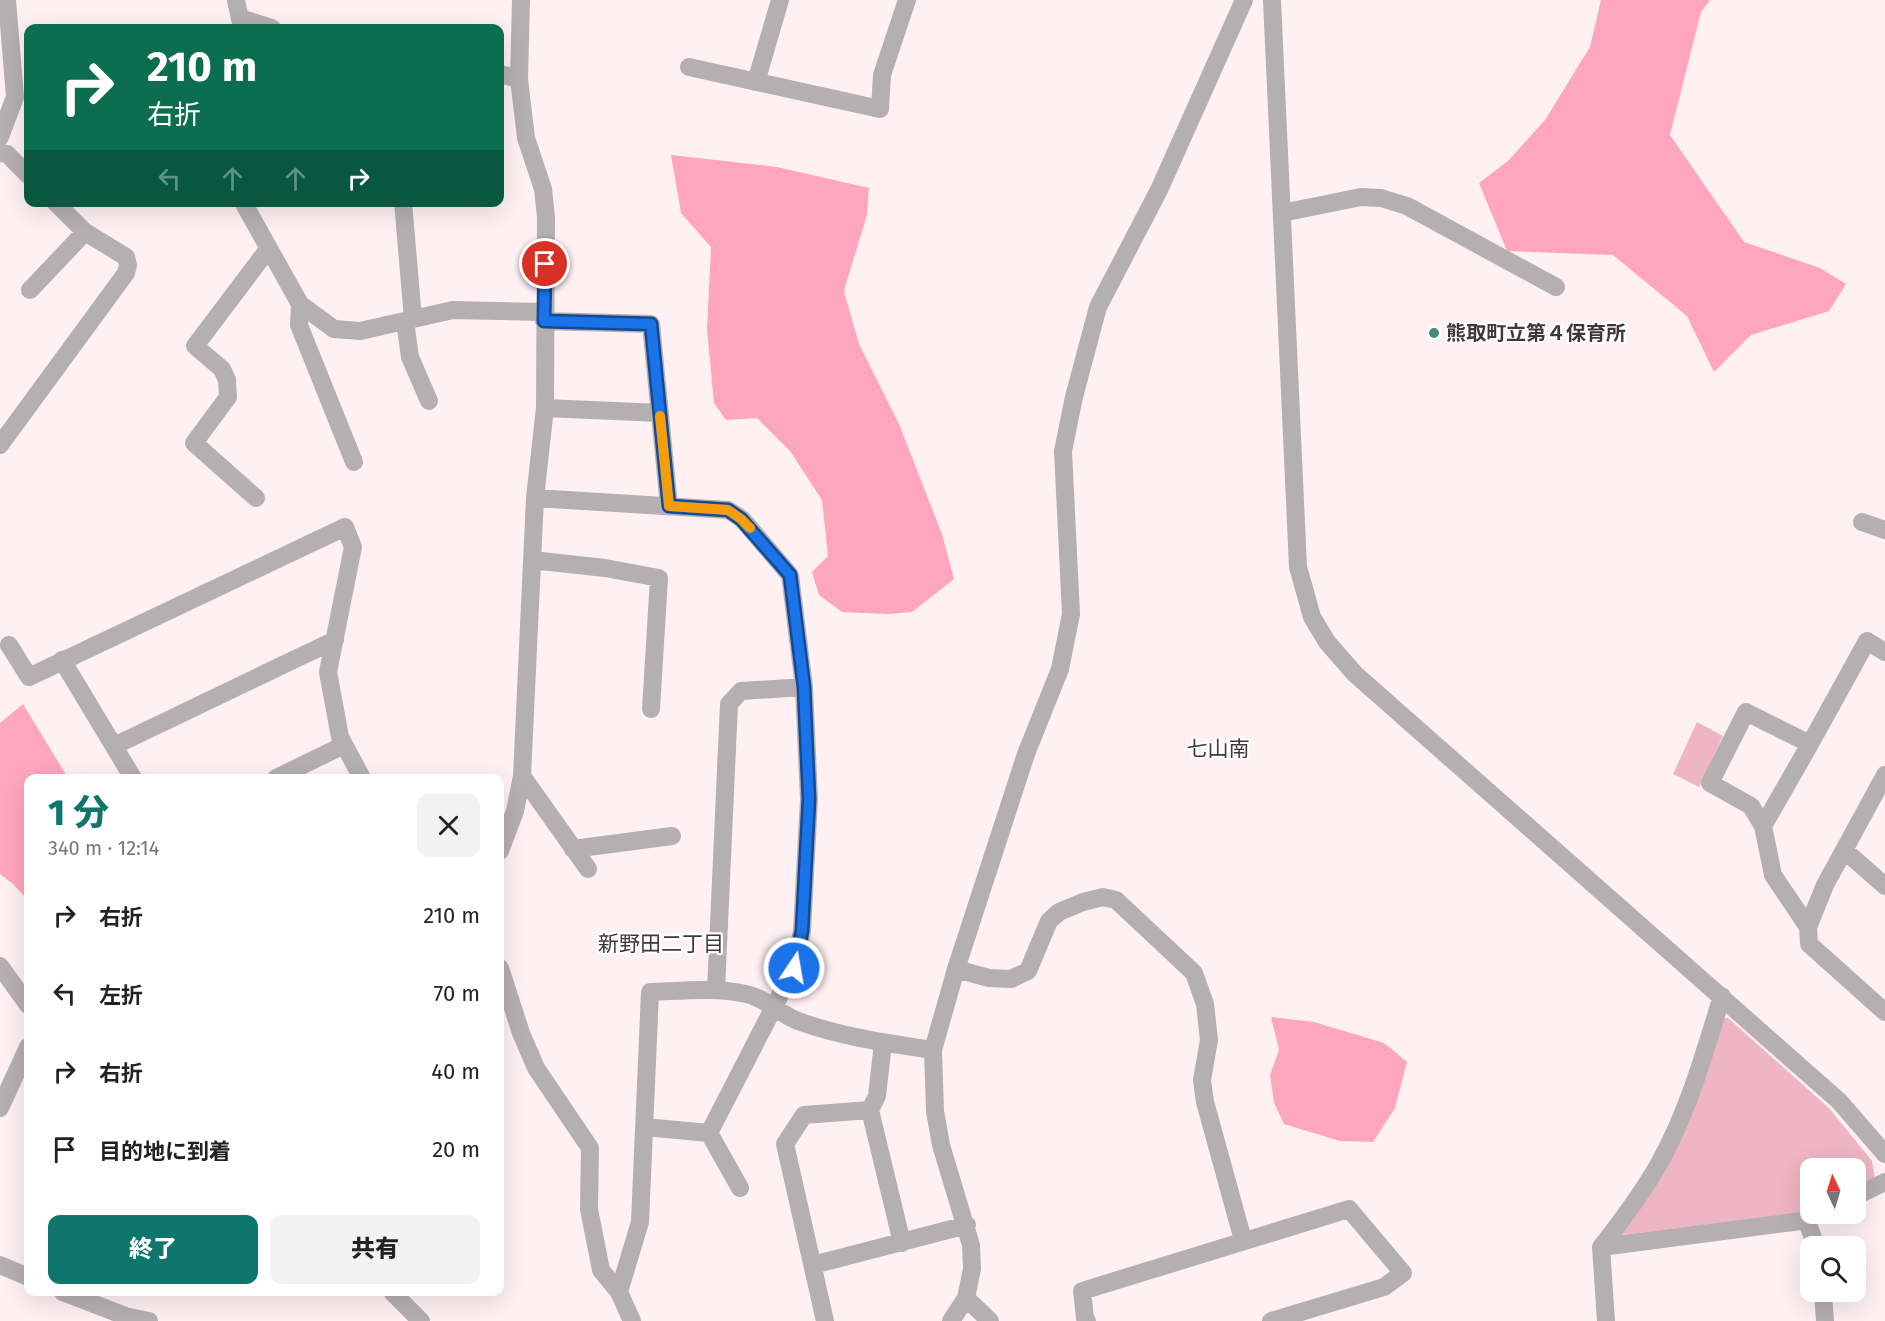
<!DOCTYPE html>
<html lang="ja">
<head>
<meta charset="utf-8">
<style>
  :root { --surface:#fff; --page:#f2f2f2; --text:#222; --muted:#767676; --accent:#0f766e }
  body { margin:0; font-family:"Fira Sans","Noto Sans JP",sans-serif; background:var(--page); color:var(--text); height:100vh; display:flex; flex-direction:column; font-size:22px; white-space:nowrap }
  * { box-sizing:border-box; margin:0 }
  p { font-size:20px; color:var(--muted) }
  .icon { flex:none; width:33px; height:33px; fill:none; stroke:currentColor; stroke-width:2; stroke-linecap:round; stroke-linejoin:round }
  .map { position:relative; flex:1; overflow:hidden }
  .drawer { position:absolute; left:24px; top:774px; width:480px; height:522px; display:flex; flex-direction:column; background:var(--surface); border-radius:12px; box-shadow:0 6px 24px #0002 }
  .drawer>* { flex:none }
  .guide { position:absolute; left:24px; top:24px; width:480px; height:183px; border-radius:12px; box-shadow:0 6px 24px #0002; background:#0b6e4f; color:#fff; overflow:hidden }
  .needle { width:39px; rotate:356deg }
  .controls { position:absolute; left:1800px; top:1158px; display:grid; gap:12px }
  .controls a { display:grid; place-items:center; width:66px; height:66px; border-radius:12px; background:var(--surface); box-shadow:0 6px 24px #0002; font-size:30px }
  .pin { position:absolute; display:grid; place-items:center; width:51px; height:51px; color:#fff; margin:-26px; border:3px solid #fff; border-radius:50%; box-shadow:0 2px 6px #0007 }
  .me { position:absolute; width:66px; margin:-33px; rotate:12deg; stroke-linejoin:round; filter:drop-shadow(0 0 4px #0008) }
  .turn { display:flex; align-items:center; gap:21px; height:126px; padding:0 24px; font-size:27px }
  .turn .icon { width:78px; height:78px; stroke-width:2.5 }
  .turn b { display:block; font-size:42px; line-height:51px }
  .lanes { display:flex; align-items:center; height:57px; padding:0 24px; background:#0003; justify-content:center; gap:30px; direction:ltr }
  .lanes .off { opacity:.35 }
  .round { display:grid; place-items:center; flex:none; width:63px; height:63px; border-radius:12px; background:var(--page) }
  .overview { display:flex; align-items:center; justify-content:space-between; height:102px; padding:0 24px }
  h1 { font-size:36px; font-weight:800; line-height:45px; color:var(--accent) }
  .cta { display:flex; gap:12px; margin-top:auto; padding:12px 24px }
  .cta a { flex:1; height:69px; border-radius:12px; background:var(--accent); color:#fff; font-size:24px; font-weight:800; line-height:69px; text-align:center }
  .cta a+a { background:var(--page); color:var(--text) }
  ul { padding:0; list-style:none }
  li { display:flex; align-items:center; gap:18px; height:78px; padding:0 24px }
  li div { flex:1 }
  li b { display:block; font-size:22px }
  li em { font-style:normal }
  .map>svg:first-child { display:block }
  .green { fill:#efb5c4 }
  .water { fill:#ffa6be }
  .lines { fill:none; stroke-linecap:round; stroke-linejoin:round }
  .minor { stroke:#b5afb1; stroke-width:18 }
  .route-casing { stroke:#114b97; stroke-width:15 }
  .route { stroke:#1a73e8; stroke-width:10 }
  .slow { stroke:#f59e0b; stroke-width:10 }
  .poi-dot { fill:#44887e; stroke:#fff; stroke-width:2 }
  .labels { text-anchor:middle; stroke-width:4.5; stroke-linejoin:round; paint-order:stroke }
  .poi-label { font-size:20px; font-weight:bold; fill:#3d3839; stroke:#fff; text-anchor:start }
  .neighbourhood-label { font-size:21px; fill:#3d3839; stroke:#fff }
</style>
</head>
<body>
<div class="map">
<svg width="1885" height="1321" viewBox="0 0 1885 1321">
  <rect width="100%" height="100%" fill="#fff0f3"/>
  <!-- green -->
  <path class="green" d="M1697,722L1723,736L1699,787L1673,774Z
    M1728,1018L1829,1108L1872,1161L1875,1179L1856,1189V1168H1810V1210L1806,1212L1615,1236L1721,1019Z"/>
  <!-- water -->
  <path class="water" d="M1601,0H1710L1701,12L1670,135L1744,242L1820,268L1846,284L1829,311L1751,335L1714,372L1687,316L1613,255L1507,251L1479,183L1508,161L1545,120L1590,47Z
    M671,155L777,167L869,188L867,215L844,291L859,344L899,424L942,534L954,579L912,612L888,614L842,612L819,595L812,572L828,556L822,500L790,451L757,418L726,420L714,403L707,329L711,247L681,213Z
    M23,704L68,778H28V900L13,884L0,874V723Z
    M1271,1017L1314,1022L1384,1043L1407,1062L1395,1108L1373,1142L1340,1141L1284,1124L1274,1103L1270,1075L1279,1050Z"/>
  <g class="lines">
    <!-- minor -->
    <path class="minor" d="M236,0L242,28
      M1272,0L1298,567L1312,617L1327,642L1355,674L1839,1101L1885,1154
      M240,18L272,28
      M689,67L880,109L882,75L907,0
      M500,74L519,79
      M756,82L780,0
      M0,137L15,97L7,0
      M0,153L7,154L28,175
      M243,202L300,304L334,329L360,331L453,310L544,312
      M403,202L413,319
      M1282,213L1361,197L1381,198L1407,206L1556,287
      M30,290L85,232L55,202
      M300,304L299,325L354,462
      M405,321L410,357L429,401
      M544,321L651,324L669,506
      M545,408L660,413
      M0,445L126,273L128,265L126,257L85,232
      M256,498L194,443L228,397L227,380L222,369L195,346L269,248
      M535,498L728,510L742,519L790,575L804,687L809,799L802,931L794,968L709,1133
      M1862,522L1885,530
      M532,560L605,568L659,578L651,709
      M9,645L29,677L345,527L353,547L328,672L340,737L362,778
      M1885,652L1867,641L1810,744L1746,712L1710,783L1751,806L1763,826L1773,875L1808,927L1809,944L1885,1012
      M62,660L133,778
      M114,746L335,640
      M522,776L588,869
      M276,778L344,745
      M1763,826L1810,744
      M573,849L672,836
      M1844,850L1885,886
      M500,851L515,811L522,776L535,498L545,408L546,217L543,189L526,138L519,79L521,0
      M1808,927L1825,885L1885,775
      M0,966L28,1005
      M500,968L521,1033L536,1068L590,1148L589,1209L601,1270L619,1292L632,1321
      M956,969L989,978L1011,979L1028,971L1049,921L1059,912L1083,902L1103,897L1116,900L1194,973L1205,1004L1209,1040L1202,1080L1205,1102L1243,1240
      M716,990L729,704L741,691L804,687
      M883,1043L877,1096L870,1110L902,1243
      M0,1108L28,1047
      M645,1127L709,1133L740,1188
      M1856,1196L1885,1182
      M1806,1219L1816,1246
      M1601,1247L1801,1221L1818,1214
      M0,1265L28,1277
      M813,1265L967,1225
      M63,1292L125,1316L149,1321
      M392,1292L421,1321
      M619,1292L640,1222L650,992C681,991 715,987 746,994C766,998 780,1014 798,1021C842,1037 887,1043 933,1050
      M1823,1292L1825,1321
      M966,1298L990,1321
      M825,1321L785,1144L804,1115L870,1110
      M951,1321L966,1298L972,1269L971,1245L941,1145L935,1111L933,1050L956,969L1026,754L1060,669L1071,614L1063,451L1074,397L1098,307L1159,190L1244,0
      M1087,1321L1085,1318L1082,1291L1349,1209L1403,1273L1384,1287L1271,1321
      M1606,1321L1601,1247C1623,1219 1644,1191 1661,1160C1689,1109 1705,1051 1722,996"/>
  </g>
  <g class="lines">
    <!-- route casing -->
    <g class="route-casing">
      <path id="route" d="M545,264L544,321L651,324L669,506L728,510L741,519L790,575L804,687L809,799L802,931L794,968"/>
    </g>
    <!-- route -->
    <use href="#route" class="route"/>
    <!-- slow -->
    <path class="slow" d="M660,416L669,506L728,510L741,519L750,528"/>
  </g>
  <!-- markers -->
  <circle class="poi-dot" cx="1434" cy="333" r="6"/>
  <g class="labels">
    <!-- poi labels -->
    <g class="poi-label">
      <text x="1446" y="340">熊取町立第４保育所</text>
    </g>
    <!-- neighbourhood labels -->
    <g class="neighbourhood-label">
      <text x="1218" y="756">七山南</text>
      <text x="661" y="951">新野田二丁目</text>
    </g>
  </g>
</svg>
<div class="controls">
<a><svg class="needle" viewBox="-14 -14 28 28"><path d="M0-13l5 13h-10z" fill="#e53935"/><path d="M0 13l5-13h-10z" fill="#767676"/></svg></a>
<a><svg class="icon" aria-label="search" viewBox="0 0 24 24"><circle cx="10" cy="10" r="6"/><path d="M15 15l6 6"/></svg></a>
</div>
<div class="pin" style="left:545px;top:264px;background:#d93025"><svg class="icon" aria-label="arrive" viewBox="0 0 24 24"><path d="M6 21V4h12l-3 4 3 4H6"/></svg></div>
<svg class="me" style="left:794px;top:968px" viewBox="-20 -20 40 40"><circle r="17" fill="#1a73e8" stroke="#fff" stroke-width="3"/><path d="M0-11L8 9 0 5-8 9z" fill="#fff"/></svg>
<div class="guide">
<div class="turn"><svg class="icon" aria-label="right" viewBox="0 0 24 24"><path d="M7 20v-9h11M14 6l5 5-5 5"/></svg><div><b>210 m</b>右折</div></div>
<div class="lanes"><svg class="icon off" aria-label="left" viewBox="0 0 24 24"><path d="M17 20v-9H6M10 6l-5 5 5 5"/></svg><svg class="icon off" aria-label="ahead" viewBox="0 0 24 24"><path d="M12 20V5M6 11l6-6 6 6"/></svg><svg class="icon off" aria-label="ahead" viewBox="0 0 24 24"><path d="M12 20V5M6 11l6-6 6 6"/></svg><svg class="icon" aria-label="right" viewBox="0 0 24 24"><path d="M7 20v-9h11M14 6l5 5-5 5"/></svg></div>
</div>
<section class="drawer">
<div class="overview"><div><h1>1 分</h1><p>340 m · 12:14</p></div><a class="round"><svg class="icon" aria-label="close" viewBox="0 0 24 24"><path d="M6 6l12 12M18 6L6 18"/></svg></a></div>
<ul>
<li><svg class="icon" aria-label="right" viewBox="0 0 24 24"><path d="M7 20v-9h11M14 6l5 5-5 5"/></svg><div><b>右折</b></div><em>210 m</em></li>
<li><svg class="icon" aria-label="left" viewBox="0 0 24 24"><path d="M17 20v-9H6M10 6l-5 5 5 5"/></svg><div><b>左折</b></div><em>70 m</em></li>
<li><svg class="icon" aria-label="right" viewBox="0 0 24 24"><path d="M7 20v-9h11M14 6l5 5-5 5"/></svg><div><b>右折</b></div><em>40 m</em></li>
<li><svg class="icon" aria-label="arrive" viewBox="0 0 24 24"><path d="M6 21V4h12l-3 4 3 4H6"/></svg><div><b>目的地に到着</b></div><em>20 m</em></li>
</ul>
<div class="cta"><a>終了</a><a>共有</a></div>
</section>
</div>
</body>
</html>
